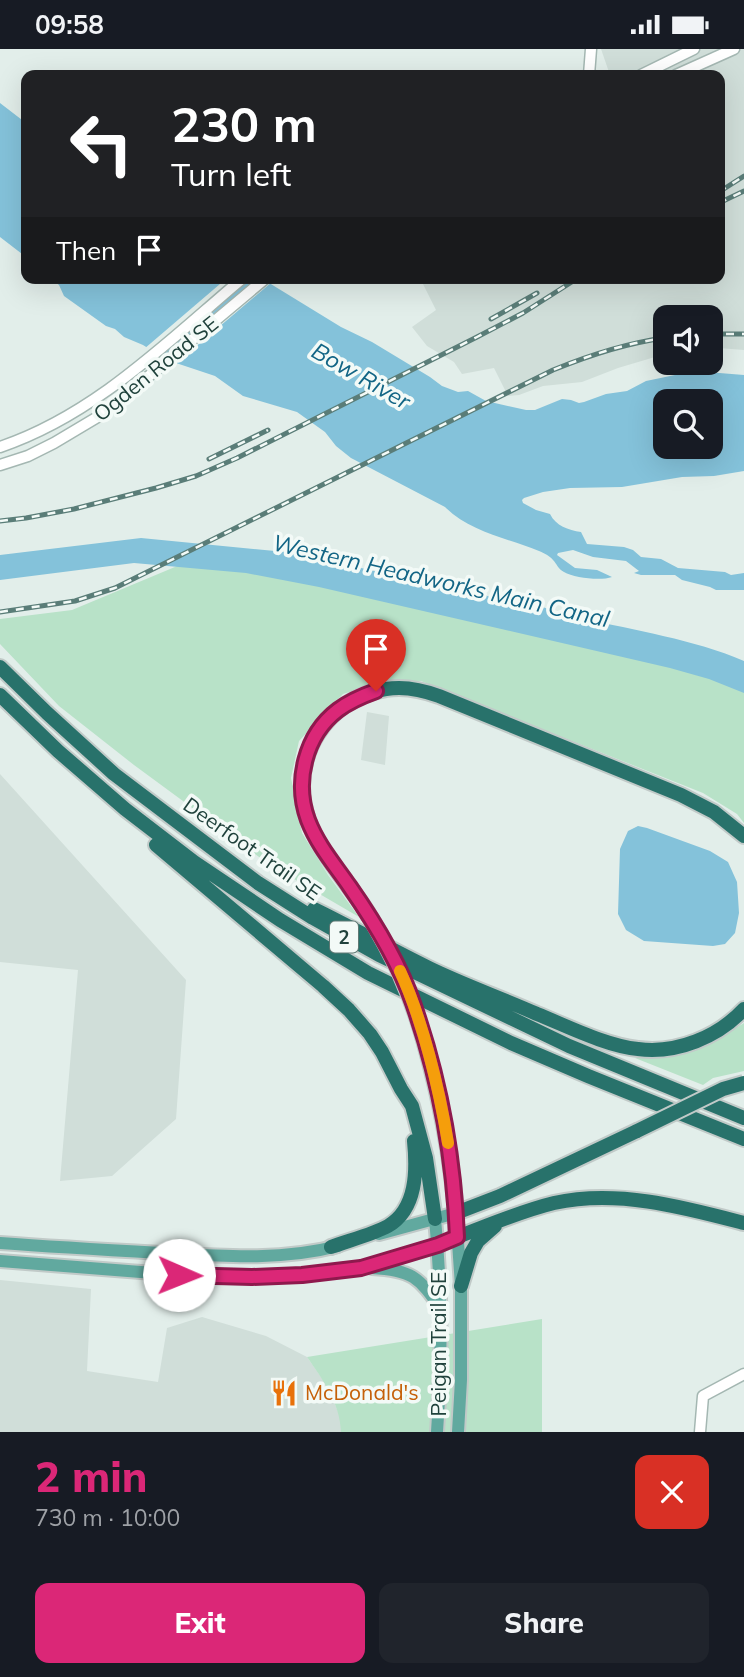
<!DOCTYPE html>
<html lang="en">
<head>
<meta charset="utf-8">
<style>
  :root { --surface:#171b24; --page:#20242c; --text:#f1f3f6; --muted:#9ea1a6; --accent:#db2777 }
  body { margin:0; font-family:Mulish,sans-serif; background:var(--page); color:var(--text); height:100vh; display:flex; flex-direction:column; font-size:26px; white-space:nowrap }
  * { box-sizing:border-box; margin:0 }
  p { font-size:23px; color:var(--muted) }
  .icon { flex:none; width:38px; height:38px; fill:none; stroke:currentColor; stroke-width:2; stroke-linecap:round; stroke-linejoin:round }
  .map { position:relative; height:1383px; overflow:hidden }
  .drawer { display:flex; flex-direction:column; background:var(--surface); flex:1 }
  .drawer>* { flex:none }
  .guide { position:absolute; left:21px; top:21px; width:704px; height:214px; border-radius:14px; box-shadow:0 7px 28px #0002; background:#202124; color:#fff; overflow:hidden }
  .controls { position:absolute; left:653px; top:256px; display:grid; gap:14px }
  .controls a { display:grid; place-items:center; width:70px; height:70px; border-radius:14px; background:var(--surface); box-shadow:0 7px 28px #0002; font-size:35px }
  .pin { position:absolute; display:grid; place-items:center; width:60px; height:60px; color:#fff; margin:-72px -30px; border-radius:50% 50% 50% 0; rotate:-45deg; box-shadow:0 0 7px #0007 }
  .pin .icon { rotate:45deg }
  .me { position:absolute; width:77px; margin:-38px; rotate:91deg; stroke-linejoin:round; filter:drop-shadow(0 0 5px #0008) }
  .turn { display:flex; align-items:center; gap:24px; height:147px; padding:0 35px; font-size:32px }
  .turn .icon { width:91px; height:91px; stroke-width:2.5 }
  .turn b { display:block; font-size:49px; line-height:60px }
  .then { display:flex; align-items:center; height:66px; padding:0 35px; background:#0003; gap:14px; font-size:26px }
  .round { display:grid; place-items:center; flex:none; width:74px; height:74px; border-radius:14px; background:var(--page) }
  .headline { display:flex; align-items:center; justify-content:space-between; height:119px; padding:0 35px }
  h1 { font-size:42px; font-weight:800; line-height:52px; color:var(--accent) }
  .primary-button { display:flex; gap:14px; margin-top:auto; padding:14px 35px }
  .primary-button a { flex:1; height:80px; border-radius:14px; background:var(--accent); color:#fff; font-size:28px; font-weight:800; line-height:80px; text-align:center }
  .primary-button a+a { background:var(--page); color:var(--text) }
  .status { display:flex; justify-content:space-between; align-items:center; height:49px; padding:0 35px; background:var(--surface); direction:ltr }
  .status svg { height:19px; fill:currentColor }
  .map>svg:first-child { display:block }
  .built { fill:#d0ded9 }
  .green { fill:#b8e2c8 }
  .water { fill:#84c2da; fill-rule:evenodd }
  .pier { fill:#e2eeea }
  .lines { fill:none; stroke-linecap:round; stroke-linejoin:round }
  .minor-casing { stroke:#a4b7b2; stroke-width:13 }
  .major-casing { stroke:#c1cac8; stroke-width:16 }
  .highway-casing { stroke:#c1cac8; stroke-width:18 }
  .minor { stroke:#fff; stroke-width:10 }
  .major { stroke:#61a99f; stroke-width:12 }
  .highway { stroke:#28726b; stroke-width:14 }
  .rail-casing { stroke:#5a7d78; stroke-width:5 }
  .rail { stroke:#f3faf7; stroke-width:2.5; stroke-dasharray:8; stroke-linecap:butt }
  .highway-bridge-casing { stroke:#c1cac8; stroke-width:18; stroke-linecap:butt }
  .highway-bridge { stroke:#28726b; stroke-width:14 }
  .route-casing { stroke:#8e194d; stroke-width:18 }
  .route { stroke:#db2777; stroke-width:12 }
  .slow { stroke:#f59e0b; stroke-width:12 }
  .labels { text-anchor:middle; stroke-width:7; stroke-linejoin:round; paint-order:stroke }
  .shield { fill:#f3faf7; stroke:#5f7974; stroke-width:2 }
  .shield-label { font-size:19px; font-weight:bold; fill:#20423c }
  .street-label { font-size:21px; fill:#20423c; stroke:#f3faf7 }
  .food-label { font-size:21px; fill:#c56008; stroke:#f3faf7; text-anchor:start }
  .water-label { font-size:23px; font-style:italic; fill:#126585; stroke:#f3faf7 }
</style>
</head>
<body>
<div class="status"><b>09:58</b><svg viewBox="0 0 49 12"><path d="M0 12V9h3v3zM5 12V6h3v6zM10 12V3h3v9zM15 12V0h3v12zM26 1h20v11H26zM47 4h2v5h-2z"/></svg></div>
<div class="map">
<svg width="744" height="1383" viewBox="0 0 744 1383">
  <rect width="100%" height="100%" fill="#e2eeea"/>
  <!-- built -->
  <path class="built" d="M601,0H744V301L718,299L711,300L710,268H665V306L655,308L618,319L582,333L543,337L519,346L508,347L494,319L462,325L454,313L427,297L412,278L436,261L420,229H719V26H610Z
    M367,663L389,667L385,716L361,711Z
    M0,725L186,931L176,1070L112,1127L60,1132L78,921L0,913Z
    M0,1231L91,1240L87,1322L158,1333L167,1279L202,1268L266,1287L307,1308L328,1338L341,1370V1383H0Z"/>
  <!-- green -->
  <path class="green" d="M194,510L308,527L744,636V774L737,765L703,744L421,632L380,633L343,645L299,692L291,729L302,784L328,826L359,868L270,816L134,716L59,657L0,595V570L72,561Z
    M744,974V1022L713,1029L703,1036L635,1009C679,1008 707,998 744,974Z
    M542,1270V1383H341C340,1354 323,1331 307,1308Z"/>
  <!-- water -->
  <path class="water" d="M0,54L26,74V208L0,188Z
    M50,229H261L341,278L372,293L430,328L442,337L458,343L468,342L486,352L526,361H535L562,350L571,351L579,354L584,353L606,345L627,342L646,332L675,326H686L707,323L744,326V422L714,427L682,428L622,438L570,439L543,443L524,449L522,451L523,454L536,461L550,465C556,477 568,481 581,483L587,495L624,498L633,501L641,508L661,510L678,519L725,523L731,526L744,524V541H716L710,538L682,531L675,526H641L634,524L639,522L626,512L593,508L573,501L558,504L557,506L575,519L597,521L612,528C601,532 574,529 564,523C558,520 557,515 553,511C550,507 544,504 539,502C507,489 470,483 445,458L351,409L336,397L325,383L297,363L243,347L215,327L167,311L143,296L124,288L115,280L106,277L64,247L59,236ZM665,352H710V397H665Z
    M141,489L296,504L448,539L454,538L459,534H472L473,536L479,538L481,544L492,549L521,556L523,553H525C544,558 563,565 582,569C636,582 693,590 744,612V644L709,630L670,619L319,538L246,524L134,514L0,531V506Z
    M638,777L647,779L710,802L728,813L737,833L739,864L735,884L725,895L713,897L644,892L626,881L618,865L620,800L628,782Z"/>
  <!-- pier -->
  <path class="pier" d="M227,229H251L157,309L144,300Z
    M257,229H267L272,233L173,317L161,311Z"/>
  <g class="lines">
    <!-- minor casing -->
    <g class="minor-casing">
      <path id="minor" d="M589,26L591,0
        M641,26L694,0
        M676,26L734,0
        M0,398C95,366 167,293 243,229
        M0,416L28,407L54,394L106,363L266,229
        M700,1383L703,1347L744,1325"/>
    </g>
    <!-- major casing -->
    <g class="major-casing">
      <path id="major" d="M435,1170C442,1241 442,1312 437,1383
        M379,1185L456,1164L461,1237V1331L458,1383
        M0,1194C54,1198 107,1201 161,1204C219,1207 281,1212 338,1197
        M0,1212L179,1226L252,1228L302,1226L361,1219L438,1196L457,1188
        M372,1219C412,1221 419,1228 441,1260"/>
    </g>
    <!-- highway casing -->
    <g class="highway-casing">
      <path id="highway" d="M0,618L47,664L114,725L258,834L313,869L379,906L569,997L744,1069
        M0,646L58,702L125,760L194,813L280,871L368,924L511,994L588,1027L744,1090
        M156,796L323,937L349,961L370,985L382,1003L401,1040L412,1057L426,1109L435,1170
        M314,860C353,879 390,900 429,919C464,936 501,949 537,965C567,977 606,997 638,1000C677,1005 718,988 744,960
        M367,863C347,832 319,804 307,768C288,710 326,649 386,640C403,637 423,641 439,647L681,746L714,763L744,787
        M424,991C440,1048 451,1105 456,1164L500,1147L637,1082
        M457,1188C489,1176 521,1162 554,1154C617,1140 683,1158 744,1174
        M331,1198C347,1192 374,1185 388,1177C417,1160 417,1121 414,1092
        M461,1237L471,1204L478,1192L495,1177"/>
    </g>
    <!-- minor -->
    <use href="#minor" class="minor"/>
    <!-- major -->
    <use href="#major" class="major"/>
    <!-- highway -->
    <use href="#highway" class="highway"/>
    <!-- rail casing -->
    <g class="rail-casing">
      <path id="rail" d="M719,143L744,127
        M719,154L744,142
        M491,270L537,244
        M710,285H744
        M209,410L268,381
        M0,472L26,469L74,460L156,439L196,427L237,409L477,288L523,264L578,229
        M0,563L75,552L115,539L553,321C590,306 626,294 665,289"/>
    </g>
    <!-- rail -->
    <use href="#rail" class="rail"/>
    <!-- highway-bridge casing -->
    <g class="highway-bridge-casing">
      <path id="highway-bridge" d="M367,863C394,907 410,942 424,991
        M637,1082L723,1040L744,1034"/>
    </g>
    <!-- highway-bridge -->
    <use href="#highway-bridge" class="highway-bridge"/>
  </g>
  <g class="lines">
    <!-- route casing -->
    <g class="route-casing">
      <path id="route" d="M179,1226L252,1228L302,1226L361,1219L438,1196L457,1188C454,1110 439,1028 413,954C399,913 375,874 350,838C335,816 318,797 308,771C294,733 305,686 338,661C350,652 362,647 376,642"/>
    </g>
    <!-- route -->
    <use href="#route" class="route"/>
    <!-- slow -->
    <path class="slow" d="M400,922C423,972 439,1039 448,1094"/>
  </g>
  <!-- icons -->
  <defs>
    <g id="restaurant-bare" transform="scale(2.1)"><path d="M-5-6h1v4h1v-4h1v4h1v-4h1v5L-1.5 .5V6h-2V.5L-5-1ZM5-6V6H3V1.5H1.5Q1.5-4 5-6Z" fill="#e8710a" stroke="#f3faf7" stroke-width="2.5" paint-order="stroke"/></g>
  </defs>
  <g fill-rule="evenodd">
    <use href="#restaurant-bare" x="284" y="1344"/>
  </g>
  <g class="labels">
    <!-- shield labels -->
    <rect class="shield" x="330" y="872.5" width="28" height="31" rx="5"/>
    <g class="shield-label">
      <text x="344" y="895">2</text>
    </g>
    <!-- street labels -->
    <g class="street-label">
      <text transform="translate(156 320) rotate(-39)" y="7">Ogden Road SE</text>
      <text transform="translate(252 800) rotate(35)" y="7">Deerfoot Trail SE</text>
      <text transform="translate(439 1295) rotate(-90)" y="7">Peigan Trail SE</text>
    </g>
    <!-- food labels -->
    <g class="food-label">
      <text x="305" y="1351">McDonald's</text>
    </g>
    <!-- water labels -->
    <g class="water-label">
      <text transform="translate(361 327) rotate(30)" y="8">Bow River</text>
      <text transform="translate(441 532) rotate(13)" y="8">Western Headworks Main Canal</text>
    </g>
  </g>
</svg>
<div class="controls">
<a><svg class="icon" aria-label="sound" viewBox="0 0 24 24"><path d="M4 9h4l5-4v14l-5-4H4zM17 9q2 3 0 6"/></svg></a>
<a><svg class="icon" aria-label="search" viewBox="0 0 24 24"><circle cx="10" cy="10" r="6"/><path d="M15 15l6 6"/></svg></a>
</div>
<div class="pin" style="left:376px;top:642px;background:#d93025"><svg class="icon" aria-label="arrive" viewBox="0 0 24 24"><path d="M6 21V4h12l-3 4 3 4H6"/></svg></div>
<svg class="me" style="left:179px;top:1226px" viewBox="-20 -20 40 40"><circle r="19" fill="#fff"/><path d="M0-13L10 11 0 6-10 11z" fill="#db2777"/></svg>
<div class="guide">
<div class="turn"><svg class="icon" aria-label="left" viewBox="0 0 24 24"><path d="M17 20v-9H6M10 6l-5 5 5 5"/></svg><div><b>230 m</b>Turn left</div></div>
<div class="then">Then<svg class="icon" aria-label="arrive" viewBox="0 0 24 24"><path d="M6 21V4h12l-3 4 3 4H6"/></svg></div>
</div>
</div>
<section class="drawer">
<div class="headline"><div><h1>2 min</h1><p>730 m · 10:00</p></div><a class="round" style="background:#d93025;color:#fff"><svg class="icon" aria-label="close" viewBox="0 0 24 24"><path d="M6 6l12 12M18 6L6 18"/></svg></a></div>
<div class="primary-button"><a>Exit</a><a>Share</a></div>
</section>
</body>
</html>
